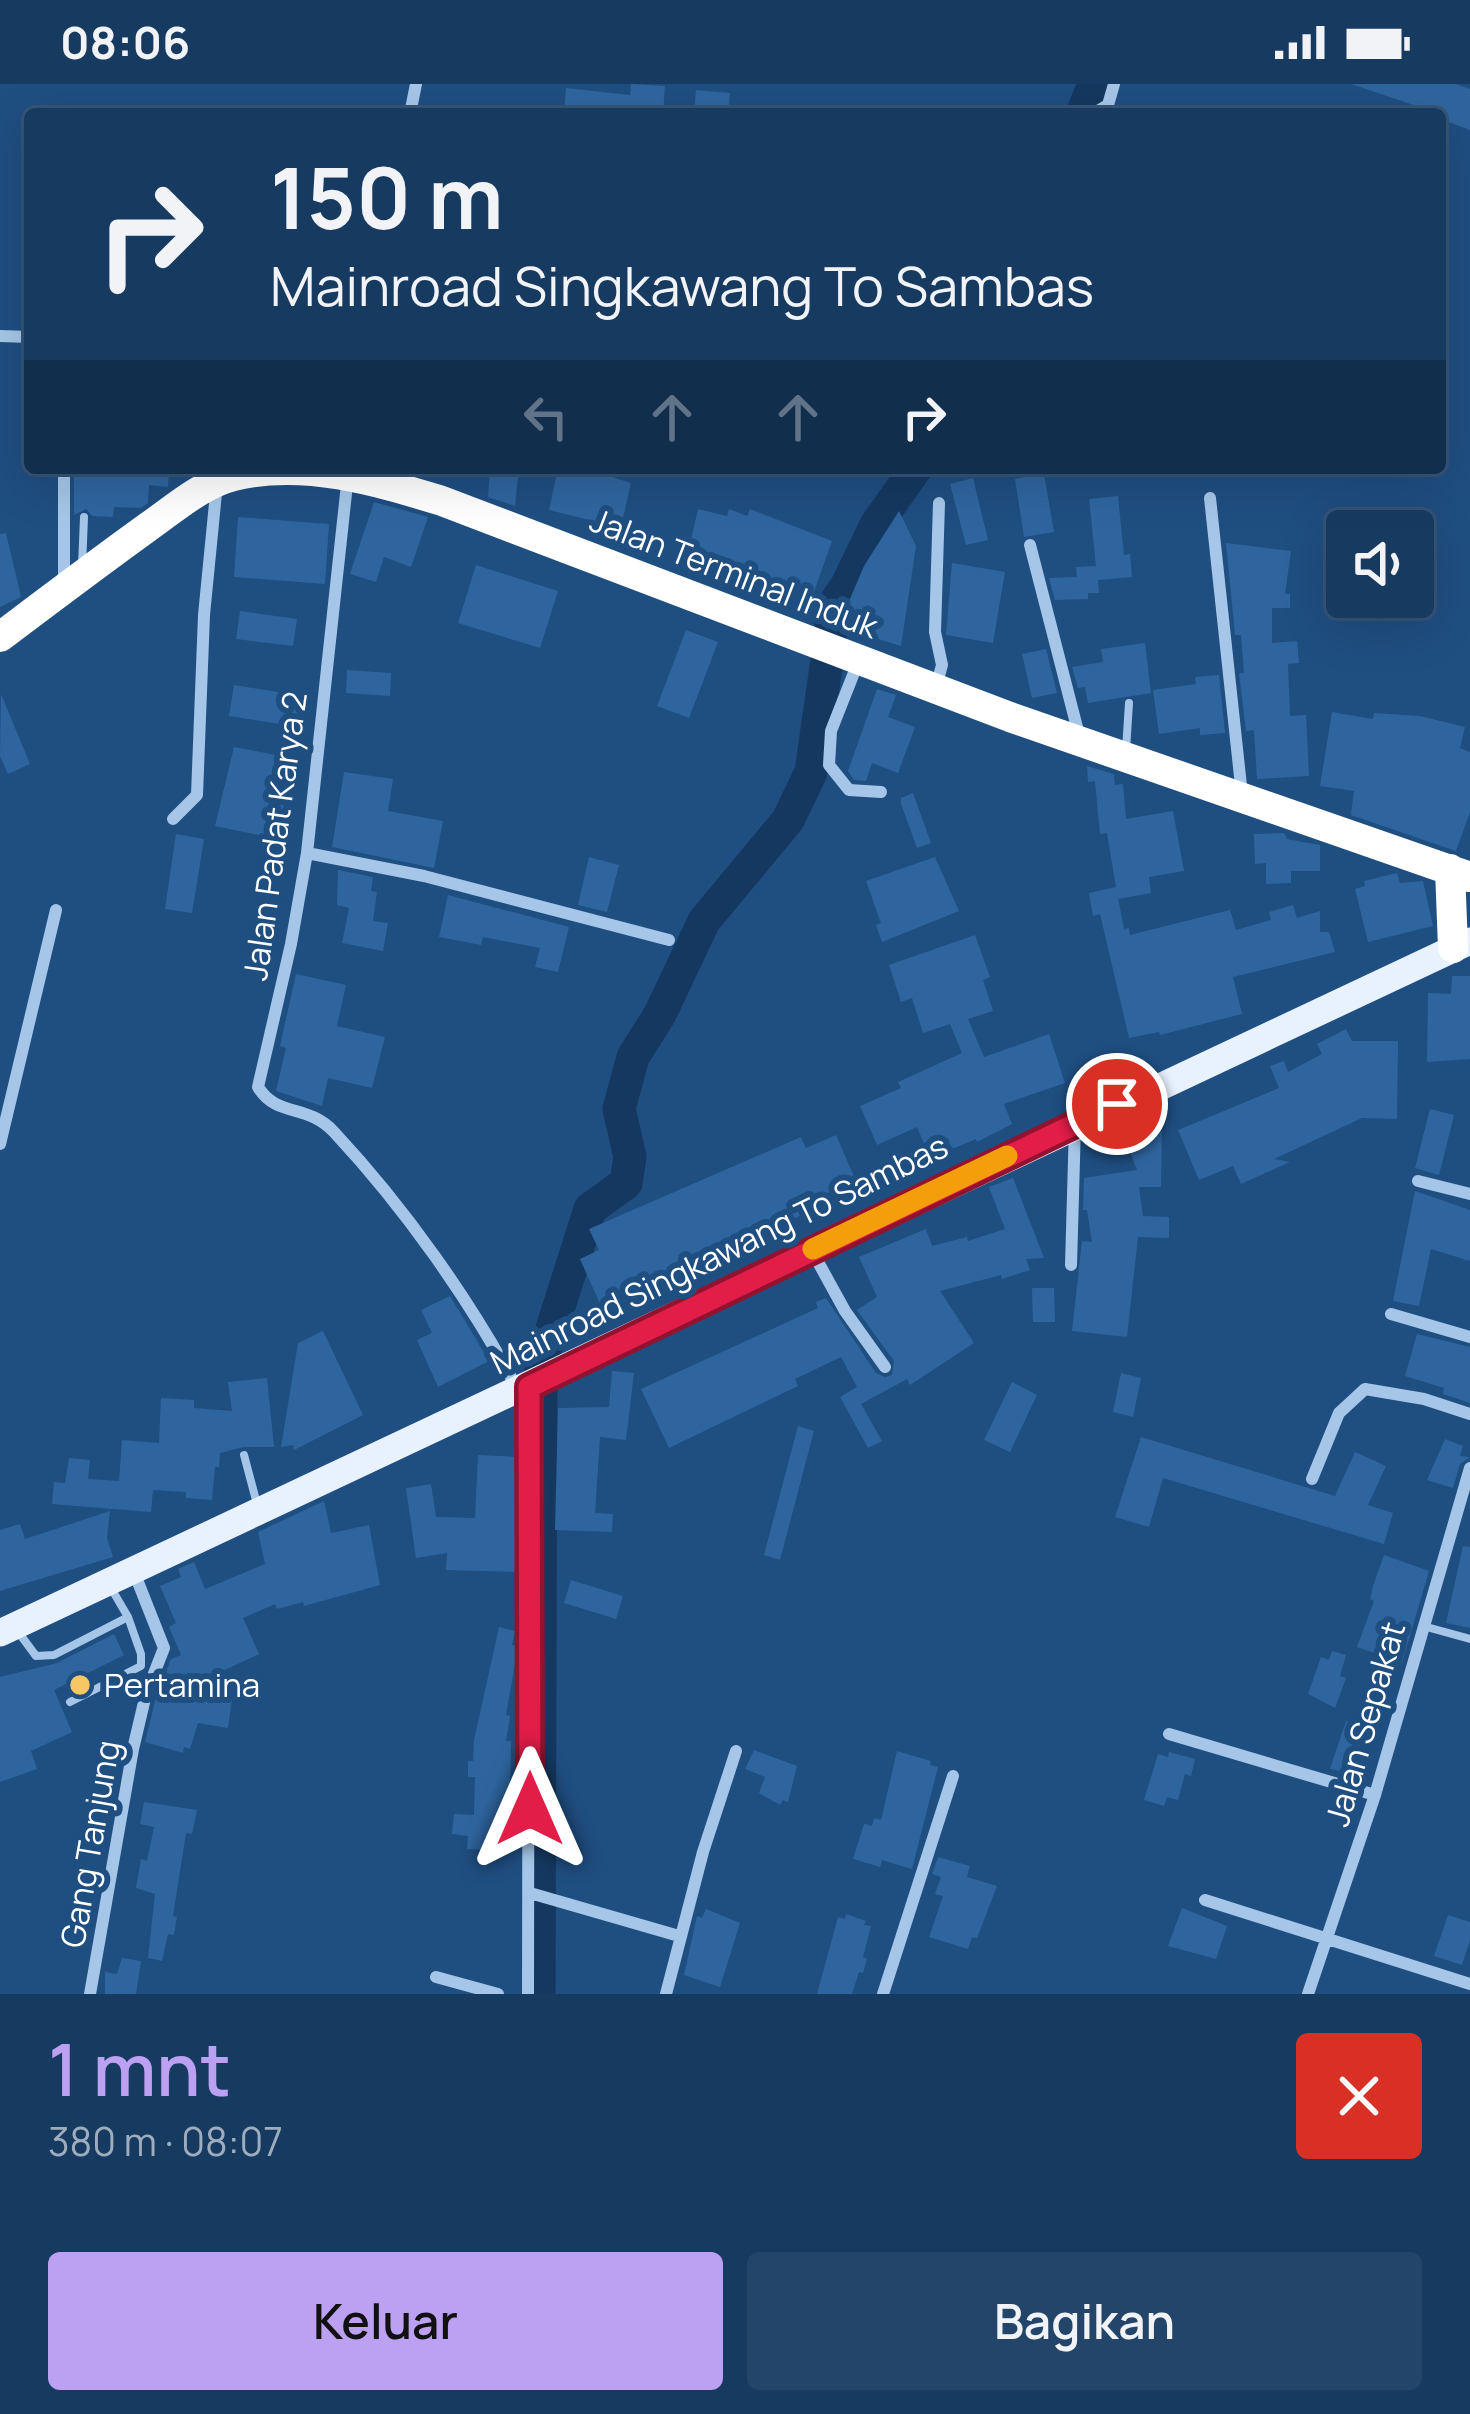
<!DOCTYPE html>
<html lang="id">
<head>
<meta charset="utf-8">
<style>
  :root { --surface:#173a61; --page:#24456a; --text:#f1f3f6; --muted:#9eadbd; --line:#365476; --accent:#bca0f2 }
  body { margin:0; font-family:Manrope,sans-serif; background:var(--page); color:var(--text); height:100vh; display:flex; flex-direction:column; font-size:45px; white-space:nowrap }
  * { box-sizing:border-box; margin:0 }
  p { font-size:39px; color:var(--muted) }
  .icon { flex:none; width:66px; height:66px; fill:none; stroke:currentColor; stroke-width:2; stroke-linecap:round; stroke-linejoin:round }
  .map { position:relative; height:1910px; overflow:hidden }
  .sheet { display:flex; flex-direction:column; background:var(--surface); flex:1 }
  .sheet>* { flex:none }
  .top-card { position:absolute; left:24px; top:24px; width:1422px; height:366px; border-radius:12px; box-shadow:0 12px 48px #0002,0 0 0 3px var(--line); background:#173a61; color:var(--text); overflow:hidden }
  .fabs { position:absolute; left:1326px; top:426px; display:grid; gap:24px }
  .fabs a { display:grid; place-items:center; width:108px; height:108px; border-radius:12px; background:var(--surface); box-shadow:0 12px 48px #0002,0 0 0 3px var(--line); font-size:60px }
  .pin { position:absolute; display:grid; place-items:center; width:102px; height:102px; color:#fff; margin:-51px; border:6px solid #fff; border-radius:50%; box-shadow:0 3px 12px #0007 }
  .me { position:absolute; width:132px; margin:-66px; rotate:0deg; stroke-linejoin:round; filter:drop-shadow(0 0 9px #0008) }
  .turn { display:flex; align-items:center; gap:42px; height:252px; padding:0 48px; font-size:54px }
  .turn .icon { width:156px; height:156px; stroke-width:2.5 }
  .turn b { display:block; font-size:84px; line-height:102px }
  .lanes { display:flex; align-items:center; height:114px; padding:0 48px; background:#0003; justify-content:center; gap:60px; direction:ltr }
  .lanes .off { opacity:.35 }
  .round { display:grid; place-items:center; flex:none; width:126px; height:126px; border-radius:12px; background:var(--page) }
  .summary { display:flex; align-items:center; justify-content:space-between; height:204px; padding:0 48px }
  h1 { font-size:72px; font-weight:600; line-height:90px; color:var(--accent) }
  .cta { display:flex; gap:24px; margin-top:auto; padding:24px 48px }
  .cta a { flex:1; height:138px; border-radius:12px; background:var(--accent); color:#111; font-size:48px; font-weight:600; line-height:138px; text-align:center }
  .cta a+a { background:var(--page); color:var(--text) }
  .status { display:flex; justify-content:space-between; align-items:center; height:84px; padding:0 60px; background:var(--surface); direction:ltr }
  .status svg { height:33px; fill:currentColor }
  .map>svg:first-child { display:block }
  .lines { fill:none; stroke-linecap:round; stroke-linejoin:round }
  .river { stroke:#153860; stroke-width:33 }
  .building { fill:#2f659f }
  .lane { stroke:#a5c6e8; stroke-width:8 }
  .street { stroke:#a5c6e8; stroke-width:12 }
  .primary { stroke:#e8f1fe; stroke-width:27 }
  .highway { stroke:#fff; stroke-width:30 }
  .route-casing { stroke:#92132f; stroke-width:30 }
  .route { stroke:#e11d48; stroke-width:21 }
  .slow { stroke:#f59e0b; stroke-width:21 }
  .poi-dot { fill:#f6c765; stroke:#1f4e81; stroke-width:4.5 }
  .labels { text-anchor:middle; stroke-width:12; stroke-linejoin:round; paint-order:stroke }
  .street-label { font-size:33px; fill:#fff; stroke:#1f4e81 }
  .poi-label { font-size:33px; fill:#fff; stroke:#1f4e81; text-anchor:start }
</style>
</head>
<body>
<div class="status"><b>08:06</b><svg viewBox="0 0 49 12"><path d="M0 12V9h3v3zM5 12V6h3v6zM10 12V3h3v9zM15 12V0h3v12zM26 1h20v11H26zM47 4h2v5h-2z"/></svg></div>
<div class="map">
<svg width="1470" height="1910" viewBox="0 0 1470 1910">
  <rect width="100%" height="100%" fill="#1f4e81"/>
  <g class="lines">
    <!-- river -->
    <path class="river" d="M1082,30L1094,0
      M539,1910L541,1279L590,1125L626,1099L630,1073L619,1025L633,973L660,930L704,837L788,736L811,688L832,541L828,529L847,501L876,441L916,384"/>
  </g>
  <!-- building -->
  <path class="building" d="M631,0L665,2L663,30H564L566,4L630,11Z
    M1351,0H1455L1470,5V46L1448,38L1440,30Z
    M696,6L730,9L728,30H694Z
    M74,384H169L168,403L149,401L148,419L141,424L114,423L113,433L92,432L86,425L74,431Z
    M490,384H519L515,422L488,413Z
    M558,384H584L631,399L619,451L588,443L589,436L549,426Z
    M1044,390L1054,448L1024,453L1015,395Z
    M973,394L988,456L966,461L950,400Z
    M1118,412L1124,471L1130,470L1132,493L1098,496L1099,509H1088V515L1055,516L1049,494L1077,493L1076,483L1096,482L1089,415Z
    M374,418L428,433L411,483L384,473L376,498L350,490Z
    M698,425L727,432L729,425L747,432L750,425L832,457L811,516L772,502L767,517L746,510L749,500L685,482Z
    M899,427L916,462L901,562L838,543L864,482Z
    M238,433L329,440L325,500L234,493Z
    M6,449L21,513L0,523V450Z
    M1226,459L1291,467L1285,510H1290V524H1272V559L1297,557L1299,579L1288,580L1290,632L1306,631L1309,692L1257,695L1254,646L1246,647L1239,589H1244L1241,551H1235Z
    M952,479L1005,488L993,559L946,551Z
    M476,481L558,507L540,564L458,539Z
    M240,527L297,535L293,562L236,555Z
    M686,546L718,558L689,634L657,622Z
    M1145,559L1151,609L1088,619L1085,603L1078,604L1072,583L1103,578L1101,565Z
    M1046,565L1057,609L1032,614L1022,570Z
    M347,586L391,589L390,612L346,609Z
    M1219,591L1225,649L1200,651V644L1159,650L1153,606L1196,600L1195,593Z
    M234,601L304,612L298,643L229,632Z
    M877,605L896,611L888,633L915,643L898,689L872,679L866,697L854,696L848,687Z
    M1,610L30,680L8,690L0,672Z
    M1332,628L1373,635L1374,629L1420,632L1465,643L1460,664L1470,668V728L1456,767L1351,731L1354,707L1320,702Z
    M234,663L292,674L278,755L215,742Z
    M1087,682L1114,690L1115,701L1123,700L1126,735L1173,727L1184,787L1149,793L1151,809L1118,815L1107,749L1100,750L1095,697L1088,698Z
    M344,688L393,695L388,727L443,737L434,784L332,763Z
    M913,709L931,759L917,764L901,720V714Z
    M1284,749L1287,755L1320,761V787H1291V799L1266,800V779L1255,780L1254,750Z
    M176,750L204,755L192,829L165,825Z
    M589,773L619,781L607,828L578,821Z
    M935,773L959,827L882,858L876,841L881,839L866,797Z
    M338,786L373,793L371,807L377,808L373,837L388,839L383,867L342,859L349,824L337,821Z
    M1397,789L1400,799L1423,797L1433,842L1368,858L1355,805L1365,802L1364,797Z
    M1116,803L1124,845L1129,844L1130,851L1230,826L1236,846L1271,836L1269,828L1293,821L1297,834L1320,827V848H1329L1335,868L1233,893L1242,930L1160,951L1159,948L1129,954L1100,830L1093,832L1089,809Z
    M448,811L569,843L558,888L535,883L540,864L483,853L481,861L439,853Z
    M975,851L990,893L983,896L993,927L968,935L984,973L1049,950L1065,999L1004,1020L1012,1040L977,1058L976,1055L930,1074L917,1043L877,1061L860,1022L901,1004L898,998L962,969L950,940L923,949L912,914L901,918L889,881Z
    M296,890L346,901L337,942L385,953L372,1004L328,994L322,1022L276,1007L286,964L280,962Z
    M1452,892H1470V975L1427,978L1428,909L1451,910Z
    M1346,945L1352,957H1398L1397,1035L1362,1034L1274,1075L1290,1078L1241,1100L1233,1082L1199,1096L1178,1046L1279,1004L1270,982L1284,977L1288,988L1322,970L1317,960Z
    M1430,1025L1454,1031L1439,1091L1415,1084Z
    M1156,1027L1162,1040L1161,1103H1139L1143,1132L1169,1133V1154L1138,1153L1127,1253L1072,1247L1082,1157L1092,1158L1087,1126H1083L1084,1094L1137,1086L1120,1042Z
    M836,1051L856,1097L826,1110L830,1119L793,1135L795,1140L723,1173L725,1176L624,1222L620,1214L601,1222L580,1175L599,1166L589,1145L801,1053L806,1064Z
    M1013,1094L1044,1174L1026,1175L1030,1186L1002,1195L1001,1191L940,1207L974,1259L910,1301L907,1295L861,1320L882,1357L868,1364L840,1313L857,1303L841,1273L795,1295L798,1302L669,1364L641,1305L818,1224L816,1218L826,1214L876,1289L885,1293L892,1291L894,1277L857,1226L877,1213L859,1173L926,1145L932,1162L967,1153L968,1157L1005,1145L989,1103Z
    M1415,1107L1470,1126V1177L1431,1165L1419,1222L1393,1217Z
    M1032,1204H1054L1055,1238H1033Z
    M450,1212L489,1277L438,1303L417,1256L432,1249L421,1226Z
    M323,1247L363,1331L294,1366L293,1361L281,1363L298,1259Z
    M1417,1250L1470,1263V1319L1443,1310L1444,1304L1405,1292Z
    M612,1287L634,1289L626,1356L600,1353L595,1429L613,1430L612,1448L555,1446L558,1324L609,1323Z
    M1121,1289L1141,1294L1133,1333L1113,1328Z
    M267,1294L274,1363H243L220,1369L219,1383H215L212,1416L186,1414V1408L153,1406L151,1428L52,1420L54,1398L65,1399L69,1374L90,1376L88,1395L119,1397L122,1356L159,1359L161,1314L194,1316V1324L232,1327L228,1298Z
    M1012,1298L1037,1311L1010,1368L984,1356Z
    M798,1342L814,1347L780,1476L764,1471Z
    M1141,1353L1335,1412L1355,1368L1386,1382L1368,1421L1393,1429L1384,1460L1163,1394L1149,1443L1115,1433Z
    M1445,1355L1463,1362L1460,1372L1470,1373L1460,1380L1453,1404L1427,1396Z
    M478,1371L518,1373L516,1488L446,1486L447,1469L416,1474L406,1404L431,1400L436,1433L475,1434Z
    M324,1417L331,1449L369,1441L380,1501L304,1522L303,1518L277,1525L275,1520L243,1534L259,1570L179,1607L232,1615L228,1644L198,1639L190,1665L184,1663L183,1669L145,1658L156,1613L171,1575L181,1571L169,1543L176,1539L160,1502L181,1493L178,1485L194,1478L205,1505L265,1480L258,1448Z
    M110,1427L107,1454L113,1473L0,1507V1446L20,1440L25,1455Z
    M1463,1462L1470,1463V1544L1446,1539Z
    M1384,1471L1429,1487L1402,1579L1357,1563L1374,1517L1370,1515L1373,1502Z
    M571,1496L623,1512L616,1535L564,1519Z
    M499,1543L515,1547L512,1561L518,1562L506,1631L510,1632L506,1657H511L510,1725L503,1728L501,1767L467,1765L468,1752L452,1750L454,1730L474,1731L475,1693H468V1677H473L474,1656Z
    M114,1550L124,1571L54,1606L72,1648L31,1667L37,1685L0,1698V1593L57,1579Z
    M1332,1567L1346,1571L1340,1592L1346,1594L1335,1624L1308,1610L1321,1573L1329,1576Z
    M1346,1637L1377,1646L1361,1691L1330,1685Z
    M754,1666L797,1682L788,1718L783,1716L780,1721L759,1709L765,1693L745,1685Z
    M897,1667L931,1677L930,1681L938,1683L912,1785L882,1776L880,1783L853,1775L864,1740L872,1742L874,1734L881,1736Z
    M1169,1668L1195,1675L1191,1692L1185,1690L1178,1716L1167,1713L1164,1722L1144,1716L1158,1670L1168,1673Z
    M144,1718L197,1726L192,1750L186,1749L173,1832L177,1833L174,1851L168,1850L162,1877L148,1874L155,1810L136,1804L141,1775L147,1777L154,1743L140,1740Z
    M938,1773L970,1782L967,1793L997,1802L977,1854L972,1853L968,1865L929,1853L943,1812L935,1810L941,1793L932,1790Z
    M1182,1824L1227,1842L1216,1875L1168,1862Z
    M706,1825L740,1839L720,1903L684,1891L697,1832L702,1834Z
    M846,1830L866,1837L864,1841L871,1842L863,1873L867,1875L863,1889L859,1888L852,1910H817L838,1833L845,1835Z
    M1448,1831L1470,1838V1856L1462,1881L1434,1872Z
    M122,1874L141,1877L136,1910H105V1888L117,1890Z"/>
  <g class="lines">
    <!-- lane -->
    <path class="lane" d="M82,483L84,433
      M1126,666L1129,619
      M244,1371L257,1420
      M1423,1542L1470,1555
      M19,1549L36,1572L54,1571L128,1533L111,1504
      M70,1618L141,1582V1570L128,1533"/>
    <!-- street -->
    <path class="street" d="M410,30L416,0
      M1093,30L1108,21L1114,0
      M0,252L30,253
      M64,384V497
      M348,391L307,769L291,860L258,1003C277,1034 307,1019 334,1048C404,1123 470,1216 518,1306
      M1210,414L1242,711
      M1030,461L1079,651
      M859,576L831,647L829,681L849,706L881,708
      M936,603L942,581L935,548L939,419
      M173,735L197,711L204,531L217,399
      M307,769L424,792L669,856
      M0,1060L56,826
      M1418,1097L1470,1110
      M812,1167L845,1227L885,1283
      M1071,1181L1075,1041
      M1391,1230L1470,1253
      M1312,1395L1339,1329L1365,1305L1424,1315L1470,1330
      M1169,1650L1375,1711
      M530,1809L679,1852
      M1205,1816L1470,1900
      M436,1893L498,1910
      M90,1910L133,1665L146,1610L164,1564L134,1488
      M528,1910L529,1303
      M666,1910L703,1768L736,1667
      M883,1910L953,1692
      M1308,1910L1375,1711L1470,1384"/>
    <!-- primary -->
    <path class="primary" d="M0,1549L1470,857"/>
    <!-- highway -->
    <path class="highway" d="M0,553C49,516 98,479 148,443C175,424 202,400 234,392C304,375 376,397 442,417L1010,633L1470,793
      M1450,785L1453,864"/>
  </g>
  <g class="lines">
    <!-- route casing -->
    <g class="route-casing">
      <path id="route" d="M530,1725L529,1303L1117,1020"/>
    </g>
    <!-- route -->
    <use href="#route" class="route"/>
    <!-- slow -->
    <path class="slow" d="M813,1165L1007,1072"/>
  </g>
  <!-- markers -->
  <circle class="poi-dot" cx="80" cy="1601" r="12"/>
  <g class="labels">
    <!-- street labels -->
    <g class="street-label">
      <text transform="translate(734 489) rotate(21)" y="12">Jalan Terminal Induk</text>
      <text transform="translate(275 752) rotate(-82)" y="12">Jalan Padat Karya 2</text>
      <text transform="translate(719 1170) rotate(-26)" y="12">Mainroad Singkawang To Sambas</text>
      <text transform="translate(1365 1640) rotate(-74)" y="12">Jalan Sepakat</text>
      <text transform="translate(90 1760) rotate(-80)" y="12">Gang Tanjung</text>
    </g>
    <!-- poi labels -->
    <g class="poi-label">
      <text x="104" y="1613">Pertamina</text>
    </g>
  </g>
</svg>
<div class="fabs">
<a><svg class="icon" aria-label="sound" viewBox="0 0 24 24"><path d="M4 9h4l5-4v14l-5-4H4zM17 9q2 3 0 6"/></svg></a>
</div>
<div class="pin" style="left:1117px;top:1020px;background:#d93025"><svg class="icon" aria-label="arrive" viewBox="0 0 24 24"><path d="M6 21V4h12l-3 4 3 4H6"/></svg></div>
<svg class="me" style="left:530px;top:1725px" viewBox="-20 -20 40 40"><path d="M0-17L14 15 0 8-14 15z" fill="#e11d48" stroke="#fff" stroke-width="4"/></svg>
<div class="top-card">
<div class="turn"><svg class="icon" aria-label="right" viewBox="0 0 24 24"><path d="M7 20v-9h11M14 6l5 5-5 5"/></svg><div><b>150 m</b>Mainroad Singkawang To Sambas</div></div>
<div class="lanes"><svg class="icon off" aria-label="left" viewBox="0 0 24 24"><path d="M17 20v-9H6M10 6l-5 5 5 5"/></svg><svg class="icon off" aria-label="ahead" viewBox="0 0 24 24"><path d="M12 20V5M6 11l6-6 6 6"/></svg><svg class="icon off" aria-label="ahead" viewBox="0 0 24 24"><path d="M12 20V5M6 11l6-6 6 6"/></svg><svg class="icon" aria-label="right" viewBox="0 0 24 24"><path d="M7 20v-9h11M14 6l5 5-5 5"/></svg></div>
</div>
</div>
<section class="sheet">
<div class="summary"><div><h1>1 mnt</h1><p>380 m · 08:07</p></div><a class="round" style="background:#d93025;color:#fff"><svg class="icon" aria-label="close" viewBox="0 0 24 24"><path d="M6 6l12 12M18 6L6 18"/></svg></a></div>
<div class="cta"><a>Keluar</a><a>Bagikan</a></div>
</section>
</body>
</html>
